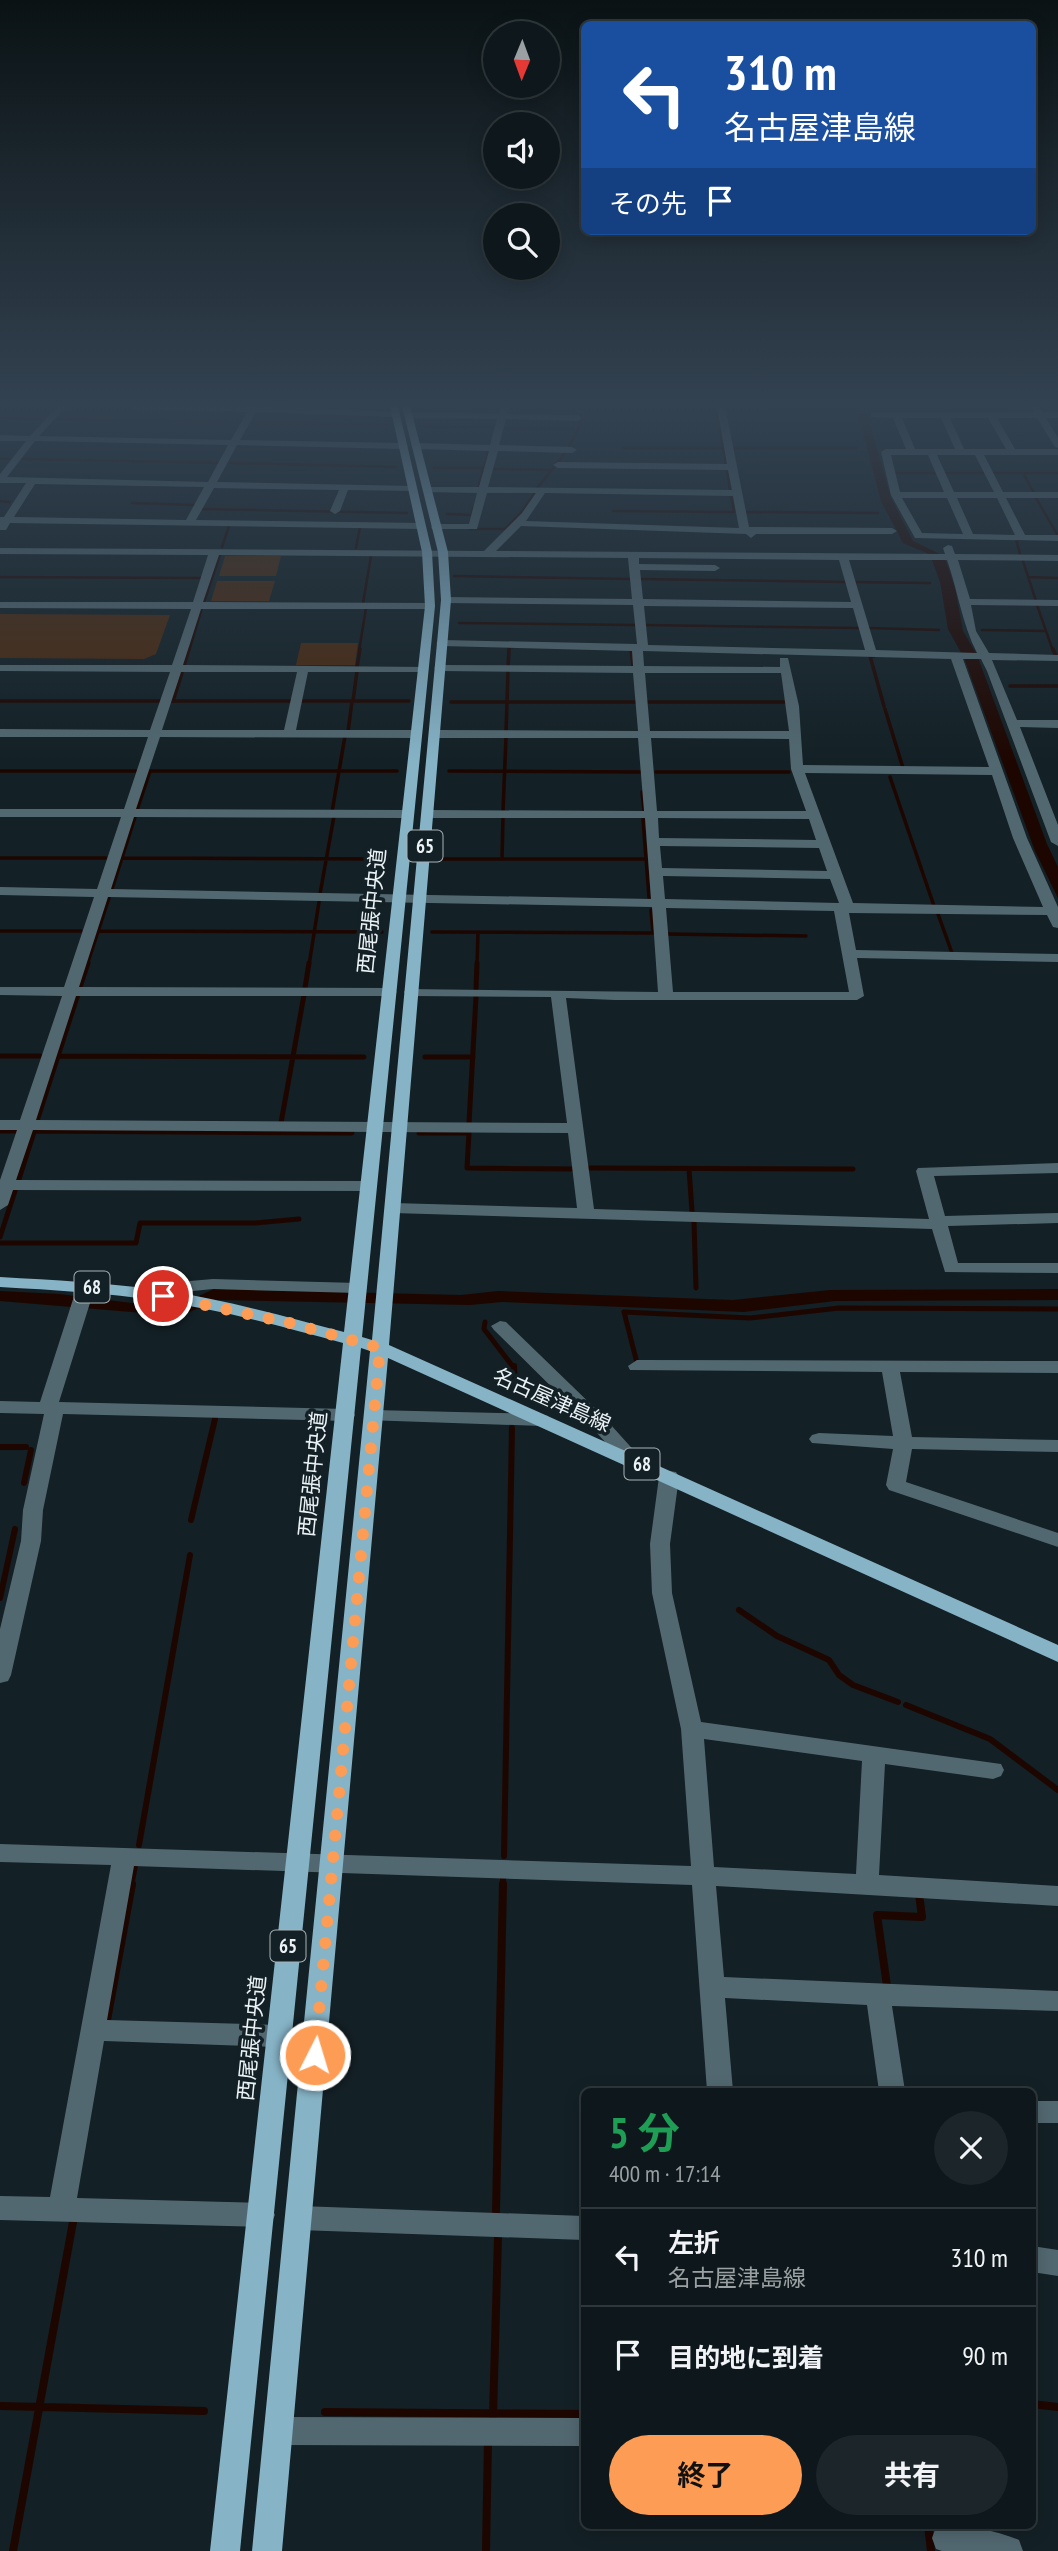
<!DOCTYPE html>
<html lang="ja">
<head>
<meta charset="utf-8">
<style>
  :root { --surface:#0e181c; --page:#1c2529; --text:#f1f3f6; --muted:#9ba0a3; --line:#2e373b; --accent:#fd9d55 }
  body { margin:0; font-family:"PT Sans Narrow","Noto Sans JP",sans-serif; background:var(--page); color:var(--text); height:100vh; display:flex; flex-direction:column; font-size:26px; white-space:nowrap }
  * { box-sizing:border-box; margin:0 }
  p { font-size:23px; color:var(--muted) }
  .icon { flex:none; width:38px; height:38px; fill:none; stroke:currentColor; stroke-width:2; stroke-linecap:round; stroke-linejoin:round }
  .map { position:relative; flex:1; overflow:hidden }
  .side { position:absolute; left:581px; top:2088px; width:455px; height:441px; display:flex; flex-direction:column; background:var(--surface); border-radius:10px; box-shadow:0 4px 18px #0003,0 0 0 2px var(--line) }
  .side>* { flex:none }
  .top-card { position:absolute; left:581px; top:21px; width:455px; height:214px; border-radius:10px; box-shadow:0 4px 18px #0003,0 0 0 2px var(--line); background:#1a4fa0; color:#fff; overflow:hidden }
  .needle { width:46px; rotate:181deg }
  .tools { position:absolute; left:483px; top:21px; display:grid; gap:14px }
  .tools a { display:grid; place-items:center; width:77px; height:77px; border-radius:50%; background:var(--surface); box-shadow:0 4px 18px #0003,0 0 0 2px var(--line); font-size:35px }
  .pin { position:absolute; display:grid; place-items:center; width:60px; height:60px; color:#fff; margin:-30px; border:4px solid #fff; border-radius:50%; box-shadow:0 2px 7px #0007 }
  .me { position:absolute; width:77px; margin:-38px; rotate:5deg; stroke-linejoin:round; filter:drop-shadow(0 0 5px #0008) }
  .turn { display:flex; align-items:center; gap:24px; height:147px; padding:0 28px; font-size:32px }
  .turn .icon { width:91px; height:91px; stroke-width:2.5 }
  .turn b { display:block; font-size:49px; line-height:60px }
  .then { display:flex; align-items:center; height:66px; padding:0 28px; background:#0003; gap:14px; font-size:26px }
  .round { display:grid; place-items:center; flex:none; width:74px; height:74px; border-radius:37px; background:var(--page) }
  .headline { display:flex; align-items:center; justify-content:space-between; height:119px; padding:0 28px }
  h1 { font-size:42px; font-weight:700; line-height:52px; color:#1e9e55 }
  .action { display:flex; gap:14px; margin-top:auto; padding:14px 28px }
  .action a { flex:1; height:80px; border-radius:42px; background:var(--accent); color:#111; font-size:28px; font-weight:700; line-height:80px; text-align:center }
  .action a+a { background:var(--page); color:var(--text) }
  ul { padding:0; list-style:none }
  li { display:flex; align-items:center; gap:21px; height:98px; padding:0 28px; border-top:2px solid var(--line) }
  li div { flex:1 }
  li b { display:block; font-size:26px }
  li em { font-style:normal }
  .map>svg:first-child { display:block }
  .green { fill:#4b290e }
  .water { fill:#1e0600 }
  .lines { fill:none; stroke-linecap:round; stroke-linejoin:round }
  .stream-far4 { stroke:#1e0600; stroke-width:2.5 }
  .stream-far3 { stroke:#1e0600; stroke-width:3.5 }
  .stream-far2 { stroke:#1e0600; stroke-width:5 }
  .stream-far1 { stroke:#1e0600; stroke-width:6 }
  .stream { stroke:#1e0600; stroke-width:8 }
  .minor { fill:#526870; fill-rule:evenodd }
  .major { fill:#86b3c6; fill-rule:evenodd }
  .route { stroke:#fd9d55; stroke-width:12; stroke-dasharray:0 21.6 }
  .labels { text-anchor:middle; stroke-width:7; stroke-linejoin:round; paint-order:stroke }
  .shield { fill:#132025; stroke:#aab3b7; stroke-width:2 }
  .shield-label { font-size:19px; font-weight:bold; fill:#eaf2f6 }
  .street-label { font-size:21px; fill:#eaf2f6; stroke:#132025 }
</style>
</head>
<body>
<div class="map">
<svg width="1058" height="2551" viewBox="0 0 1058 2551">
  <rect width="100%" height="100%" fill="#132025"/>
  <!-- green -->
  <path class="green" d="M225,556H281L276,576H219Z
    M217,581H275L269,601H211Z
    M0,614L170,615L156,654L144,659L0,658Z
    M301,643H358L355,665H296Z"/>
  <!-- water -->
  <path class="water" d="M856,406H865L891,498L913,541L938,553L946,561L955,588L963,631L977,655L1047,844L1058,867V898L1035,851L964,658L948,629L940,582L932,560L927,553L903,543L881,501Z
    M214,1289L461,1295L498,1291L733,1300L830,1290L1058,1289V1300L835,1301L744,1312L502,1302L470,1305L220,1300L179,1316L0,1301V1291L60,1294L172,1308Z"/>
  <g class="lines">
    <!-- stream-far4 -->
    <path class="stream-far4" d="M715,406L718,424
      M799,406H846
      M498,415L501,406
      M0,418L41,419
      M54,419L241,422
      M253,423L387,425
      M422,426L495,427
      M719,427L726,466
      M505,428L573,429
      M623,448H723
      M734,448H856
      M0,459H9
      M21,459L219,463
      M230,463L396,467
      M434,468H484
      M493,469L550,470
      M727,469L730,491
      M894,473H934
      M946,473H984
      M994,473H1058
      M1023,473L1034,493
      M478,488L489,449
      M536,490C555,464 582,440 582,406
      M1035,496L1058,536
      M0,501L10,502
      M132,503L195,505
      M202,509L407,513
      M613,511L734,512L731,496
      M746,512L878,513
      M447,514L472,515L473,508
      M470,529H505L521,513L534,494
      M222,547L229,526
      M356,548L360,527
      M1020,554L1016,539H1022
      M1023,561L1036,601
      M454,576L631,579
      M0,577L201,578
      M1028,577L1058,578
      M640,579L846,582
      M854,582L930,583
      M204,602L220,555
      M363,603L371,556
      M1037,605L1053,651
      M459,623L635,625
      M645,625L858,628
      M869,628L939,630
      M982,630L1045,631
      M627,649L631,651
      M189,651L202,608
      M359,651L366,608
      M509,651V647H513"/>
    <!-- stream-far3 -->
    <path class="stream-far3" d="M627,649H631L633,666
      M1053,649L1056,656
      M874,656H870L884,706
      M184,666L189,649
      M357,667L360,649
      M508,668L509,649
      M1010,686H1058
      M0,701H160
      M170,701H292
      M173,701L182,673
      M301,701H409
      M353,701L357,671
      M451,702H636
      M647,702H787
      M885,709L903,768
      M348,732L352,701
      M506,732L508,671
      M0,771H136
      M449,771L641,772
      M656,772H789
      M890,777L934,906
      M642,792L644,810
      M137,810L150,771H397
      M503,811L506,737
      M332,812L345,736
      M643,819L649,897
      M0,858H106
      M122,858L388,859
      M440,859H646
      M502,859L503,817
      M112,889L135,817
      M320,894L334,816
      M938,914L952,953
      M0,931H81
      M97,931L382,932
      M432,932L653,933L651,910
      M668,934L806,936
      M87,965L109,898
      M309,965L319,902
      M477,965L478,932"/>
    <!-- stream-far2 -->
    <path class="stream-far2" d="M80,987L88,963
      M305,988L309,963
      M476,989L477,963
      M0,1056H40
      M58,1056L364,1057
      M425,1057H473
      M37,1121L78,994
      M281,1123L304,995
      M469,1123L476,997
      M0,1131H16
      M31,1131L352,1133
      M419,1133H469L467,1168L574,1169
      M590,1168L853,1169
      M689,1169L692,1211
      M19,1179L35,1129
      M694,1222L696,1288
      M0,1237L15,1191
      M0,1243H136L140,1223H255L299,1219
      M485,1322L484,1329L514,1368
      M637,1363L624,1312L750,1318L839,1308L1058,1309"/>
    <!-- stream-far1 -->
    <path class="stream-far1" d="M514,1366L515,1391
      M0,1447H26
      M24,1483L31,1450
      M191,1520L215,1419
      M0,1598L15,1529
      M739,1610L777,1636L829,1660L839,1675L853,1685L898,1702
      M906,1705L990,1739L1058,1790
      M139,1845L190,1555
      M504,1856L512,1428
      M131,1886L135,1866
      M503,1886V1877"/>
    <!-- stream -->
    <path class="stream" d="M887,1986L877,1915L922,1917L919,1894
      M107,2020L132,1884
      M496,2211L503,1884
      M1032,2404L1058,2407
      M0,2406L204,2411
      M325,2412L584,2414
      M493,2416L498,2237
      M928,2525L931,2551
      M13,2551L73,2222
      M486,2551L488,2440"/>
    <!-- minor -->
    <path class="minor" d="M58,406H67L39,436L231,440L247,412L133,409L129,406H259L399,412L400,414L396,417L256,412L240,440L403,443L408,446L403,449L237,445L217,482L413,486L416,487V491L348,490L340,511L335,514L330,511L339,490L214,488L196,520L421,523L426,526L421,529L10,523L6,530H0V517H4L26,483H0V474L26,441H0V435L30,436ZM35,441L228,445L208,482L7,477ZM35,484L204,487L186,520L14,517Z
      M501,406H509L507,414L578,415L582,418L578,421L506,419L499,445L572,447L577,450L572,453L498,451L488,487L732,490L728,470L558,468L553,465L558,462L727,464L717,406H725L749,527L892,528L897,531L892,534H756L751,538L746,534L521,526L496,551L945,554L943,548L948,545L952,546L955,554L1058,555V561L958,560L970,599L1058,600V606L971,605L976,631L989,653L1058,655V661L992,660L1017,720H1058V728L1020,727L1058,825V846L1051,842L987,671L981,659H963L1027,838L1058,907V928L1053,927L1047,915L849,913L856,950L1058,954V962L857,958L864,996L857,1000H615L566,998L594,1209L929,1219L916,1171L918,1168L1058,1163V1173L934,1176L945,1216L1058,1213V1223L948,1226L958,1263H1058V1273L945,1272L932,1229L393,1213L385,1208L393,1203L577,1208L568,1133L33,1130L16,1180L369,1181L377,1186L369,1191L13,1190L8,1205L0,1210V1180L17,1130H0V1120H20L62,996L0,995V987H64L94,897L0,895V887L97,889L121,817H0V809H124L148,737H0V729L150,730L170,672L0,671V665H172L191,609L0,608V602H193L208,555L0,554V548L484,551L522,513L536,493H487L477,529H432L431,527L436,524H469L477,493L427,492L424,491V487H479L489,451L416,449L411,446L416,443L490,445L497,419L409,418L405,415L409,412L499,414ZM545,493L733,496L739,528L526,521ZM219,555L628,558L632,599L446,597L441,600L446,603L633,605L637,644L442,640L436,643L442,646L632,651L633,666L440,665L434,668L440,671L633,673L638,731L435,730L429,734L435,738H638L644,811L428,810L422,814L428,818H645L651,899L111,889L134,817L408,818L414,814L408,810L136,809L160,737L416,738L422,734L416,730H296L308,672H423L427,671V667L183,665L201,609H430L435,606L430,603L203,602ZM639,558L839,560L851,602L643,599L640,570L715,571L720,568L715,565L639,564ZM849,560H947C958,591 962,624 977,653L876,650ZM644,606L853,608L865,650L648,645ZM643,651L951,659L989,767L803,765L799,706L788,658H780V667L644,666ZM181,672H297L284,730H162ZM645,673H781L789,731H650ZM651,738L789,739L791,769L806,811H657ZM805,773L992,775L1013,838L1043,907L853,903ZM658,818L809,819L816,840L659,838ZM660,846L819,848L827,871L662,868ZM663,876L830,879L839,903L665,899ZM108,897L652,907L658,992L406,989L404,992L406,995L411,996L551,997L567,1123L36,1120L76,996H390L397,992L390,988L79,987ZM666,908L834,911L849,992H673Z
      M1030,406H1038L1042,412H1058V418H1046L1058,438V448L1055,447L1037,418H997L1015,449H1058V455H984L1003,492H1058V498H1006L1025,535H1058V541L915,538L891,495L881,452L886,449H906L893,418L871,417V413L1034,412ZM902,418H941L955,449H915ZM950,418H988L1006,449H964ZM891,455H928L944,492H900ZM937,455H975L994,492H954ZM902,498H947L963,534L922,533ZM957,498H997L1015,535L973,534Z
      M213,1279L358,1283L367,1288L358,1293L213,1289L193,1291L163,1301L154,1296L157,1292L190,1281Z
      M86,1282L95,1287L59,1402L346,1409L353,1411L355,1415L353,1419L346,1421L63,1414L43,1510L41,1541L11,1675L8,1681L0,1683V1629L21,1541L23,1510L44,1414L0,1413V1401L40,1402L77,1287Z
      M500,1321L506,1322L602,1415L638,1455L641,1459L638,1463H624L588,1423L494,1330L491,1326Z
      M637,1360L1058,1361V1373L900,1372L912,1437L1058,1440V1452L912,1449L906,1482L1058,1533V1547L889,1490L886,1485L893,1449L812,1443L809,1439L812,1435L819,1433L893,1436L882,1372L630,1370L628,1366Z
      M373,1410L541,1414L548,1416L550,1420L548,1424L541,1426L366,1420L364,1416L366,1412Z
      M669,1471L676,1472L679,1477L670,1544L672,1593L701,1722L1001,1764L1004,1770L1001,1776L993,1779L885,1764L879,1875L1058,1886V1906L716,1886L724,1977L1058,1991V2011L892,2006L905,2091H879L867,2005L725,1998L733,2091H707L692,1885L134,1866L107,2020L278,2025L287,2028L291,2036L287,2044L278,2047L104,2041L77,2198L261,2203L271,2206L275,2215L271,2224L261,2227L0,2220V2196L50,2197L111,1865L0,1862V1844L691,1866L681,1729L652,1593L650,1544L659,1477L662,1472ZM704,1739L862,1761L856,1874L714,1867Z
      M1032,2101H1058V2123H1032Z
      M299,2206L584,2216V2240L299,2230L289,2227L285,2218L289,2209Z
      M1032,2246L1058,2250V2276L1032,2272Z
      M279,2417L584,2418V2446L279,2445L269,2441L264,2431L269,2421Z
      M941,2525C967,2525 995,2530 1019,2540L1023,2551H942L936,2549L932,2538L936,2527Z"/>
    <!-- major -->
    <path class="major" d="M390,406H398L432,552L435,606L362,1337L372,1340L441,600L438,552L402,406H410L448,552L451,600L389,1345L1058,1645V1662L388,1358L282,2551H252L370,1351L361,1348L240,2551H210L343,1343C284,1327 222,1310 160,1301C107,1293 54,1290 0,1287V1277C54,1280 107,1283 161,1290C222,1299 284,1316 344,1332L425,606L422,552Z"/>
  </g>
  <!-- sky -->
  <linearGradient id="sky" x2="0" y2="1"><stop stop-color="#0a1214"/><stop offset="0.53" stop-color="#334251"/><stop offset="1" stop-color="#334251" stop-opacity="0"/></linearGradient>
  <rect width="1058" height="763" fill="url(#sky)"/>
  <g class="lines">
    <!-- route -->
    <path class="route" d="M163,1296L290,1323L380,1348L315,2055"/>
  </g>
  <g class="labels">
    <!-- shield labels -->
    <g class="shield">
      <rect x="407.5" y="830.5" width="35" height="31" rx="5"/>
      <rect x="74.5" y="1271.5" width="35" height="31" rx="5"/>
      <rect x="624.5" y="1448.5" width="35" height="31" rx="5"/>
      <rect x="270.5" y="1930.5" width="35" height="31" rx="5"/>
    </g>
    <g class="shield-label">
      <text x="425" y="853">65</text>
      <text x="92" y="1294">68</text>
      <text x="642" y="1471">68</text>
      <text x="288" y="1953">65</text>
    </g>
    <!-- street labels -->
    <g class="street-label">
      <text transform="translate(372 911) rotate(-84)" y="7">西尾張中央道</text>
      <text transform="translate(552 1400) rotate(24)" y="7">名古屋津島線</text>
      <text transform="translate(313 1474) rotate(-84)" y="7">西尾張中央道</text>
      <text transform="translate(252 2038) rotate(-84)" y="7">西尾張中央道</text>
    </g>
  </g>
</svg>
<div class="tools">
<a><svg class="needle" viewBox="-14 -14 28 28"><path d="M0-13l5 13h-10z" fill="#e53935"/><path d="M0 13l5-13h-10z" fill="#9ba0a3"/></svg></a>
<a><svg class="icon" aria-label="sound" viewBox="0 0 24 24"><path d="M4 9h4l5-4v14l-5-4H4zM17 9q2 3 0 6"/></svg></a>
<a><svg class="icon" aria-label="search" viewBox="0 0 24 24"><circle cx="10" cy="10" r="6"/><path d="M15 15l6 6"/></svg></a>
</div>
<div class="pin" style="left:163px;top:1296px;background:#d93025"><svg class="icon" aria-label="arrive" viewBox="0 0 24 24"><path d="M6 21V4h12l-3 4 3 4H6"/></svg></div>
<svg class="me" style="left:315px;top:2055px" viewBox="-20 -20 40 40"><circle r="17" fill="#fd9d55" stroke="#fff" stroke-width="3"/><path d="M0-11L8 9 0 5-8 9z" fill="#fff"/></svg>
<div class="top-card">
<div class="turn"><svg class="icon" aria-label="left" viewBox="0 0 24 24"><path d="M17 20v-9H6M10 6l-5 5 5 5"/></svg><div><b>310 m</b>名古屋津島線</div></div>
<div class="then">その先<svg class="icon" aria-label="arrive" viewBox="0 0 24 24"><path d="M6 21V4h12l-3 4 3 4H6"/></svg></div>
</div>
<section class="side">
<div class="headline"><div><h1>5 分</h1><p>400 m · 17:14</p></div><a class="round"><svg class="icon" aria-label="close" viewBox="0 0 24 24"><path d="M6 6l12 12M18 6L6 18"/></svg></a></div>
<ul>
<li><svg class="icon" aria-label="left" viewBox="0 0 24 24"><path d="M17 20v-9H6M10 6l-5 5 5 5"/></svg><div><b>左折</b><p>名古屋津島線</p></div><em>310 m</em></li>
<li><svg class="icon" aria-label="arrive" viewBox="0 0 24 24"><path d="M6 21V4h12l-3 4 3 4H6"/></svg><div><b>目的地に到着</b></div><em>90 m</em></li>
</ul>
<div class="action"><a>終了</a><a>共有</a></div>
</section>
</div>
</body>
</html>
